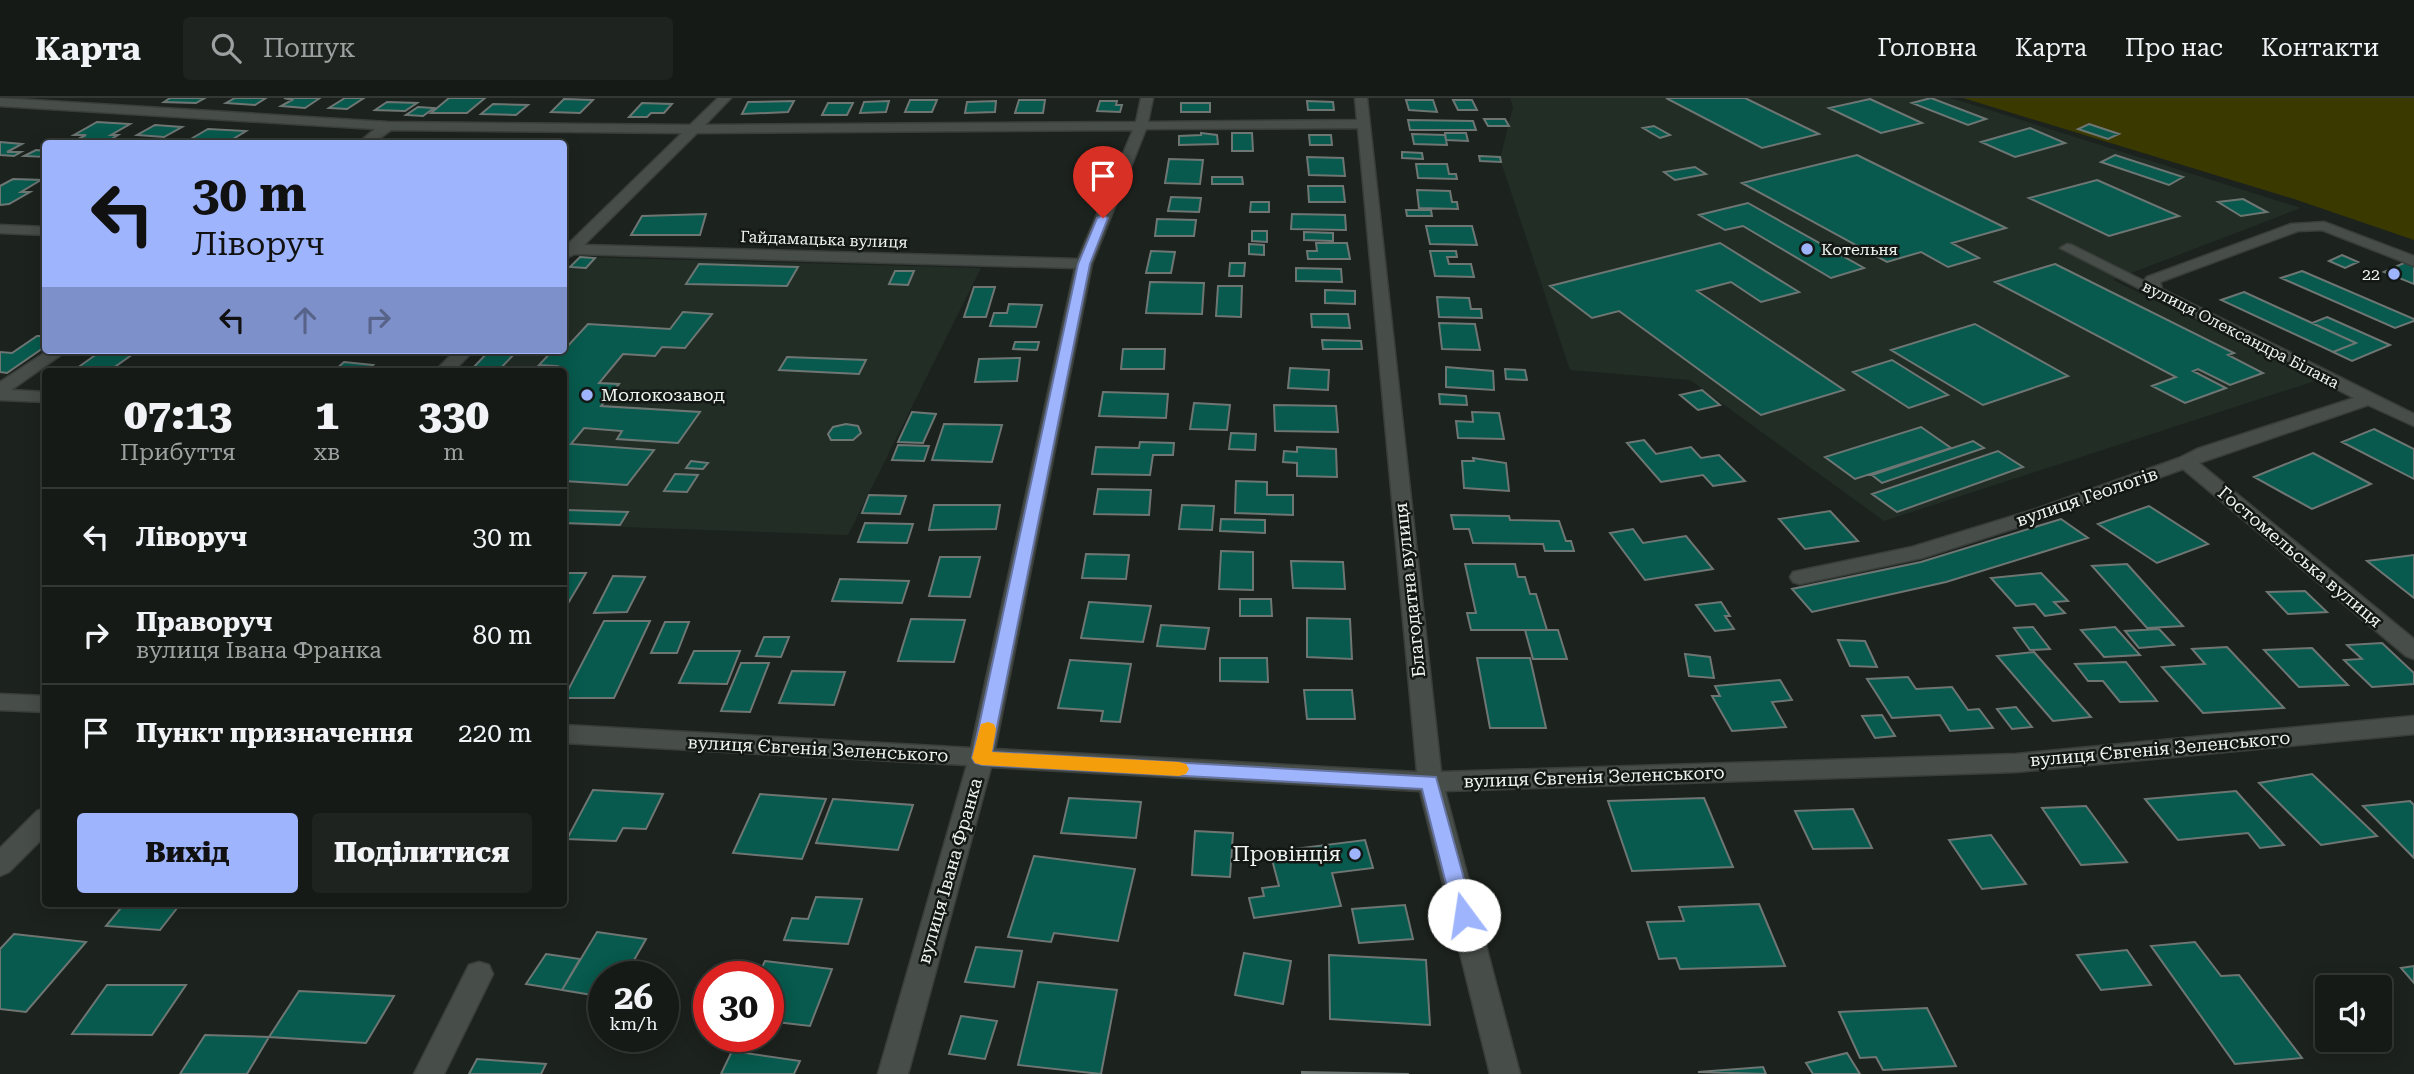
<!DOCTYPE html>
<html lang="uk">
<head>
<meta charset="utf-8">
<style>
  :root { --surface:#151a16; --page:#1e231f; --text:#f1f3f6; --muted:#9da1a1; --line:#343835; --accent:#9eb4fd }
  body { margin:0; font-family:"Roboto Serif",serif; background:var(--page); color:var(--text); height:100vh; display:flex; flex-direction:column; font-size:26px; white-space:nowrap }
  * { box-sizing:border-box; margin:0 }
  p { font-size:23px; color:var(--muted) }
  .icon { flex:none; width:38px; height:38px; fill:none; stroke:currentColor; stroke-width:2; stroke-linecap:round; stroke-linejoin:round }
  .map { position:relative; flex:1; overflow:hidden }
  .details { position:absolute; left:42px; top:270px; width:525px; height:539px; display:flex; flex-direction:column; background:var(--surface); border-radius:7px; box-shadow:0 4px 18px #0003,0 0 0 2px var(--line) }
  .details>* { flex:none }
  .banner { position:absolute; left:42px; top:42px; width:525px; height:214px; border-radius:7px; box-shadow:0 4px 18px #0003,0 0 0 2px var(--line); background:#9eb4fd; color:#111; overflow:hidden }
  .tools { position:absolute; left:2315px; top:877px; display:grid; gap:14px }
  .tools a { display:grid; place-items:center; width:77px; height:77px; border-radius:7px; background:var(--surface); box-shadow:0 4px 18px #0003,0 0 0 2px var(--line); font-size:35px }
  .speed { position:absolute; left:588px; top:863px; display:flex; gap:14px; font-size:35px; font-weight:700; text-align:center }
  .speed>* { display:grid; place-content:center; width:91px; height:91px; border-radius:50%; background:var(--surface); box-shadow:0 4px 18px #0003,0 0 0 2px var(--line); line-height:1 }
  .speed small { font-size:18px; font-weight:400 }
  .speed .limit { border:10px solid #d22; background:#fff; color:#111 }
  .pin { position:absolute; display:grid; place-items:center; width:60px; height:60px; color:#fff; margin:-72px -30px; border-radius:50% 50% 50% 0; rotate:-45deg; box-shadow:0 0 7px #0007 }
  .pin .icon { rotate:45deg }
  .me { position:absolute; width:77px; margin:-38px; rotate:346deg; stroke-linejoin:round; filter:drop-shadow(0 0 5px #0008) }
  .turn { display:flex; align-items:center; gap:24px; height:147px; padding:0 35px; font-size:32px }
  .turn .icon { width:91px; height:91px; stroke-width:2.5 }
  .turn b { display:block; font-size:49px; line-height:60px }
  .lanes { display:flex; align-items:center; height:66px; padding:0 35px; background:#0003; justify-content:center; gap:35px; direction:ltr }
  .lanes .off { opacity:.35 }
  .eta { display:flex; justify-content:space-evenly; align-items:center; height:119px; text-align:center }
  .eta b { font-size:42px; font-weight:800; line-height:49px }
  .cta { display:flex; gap:14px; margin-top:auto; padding:14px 35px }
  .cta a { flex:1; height:80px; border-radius:7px; background:var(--accent); color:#111; font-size:28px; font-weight:800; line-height:80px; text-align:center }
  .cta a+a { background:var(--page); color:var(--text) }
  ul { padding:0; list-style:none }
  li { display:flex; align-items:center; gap:21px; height:98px; padding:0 35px; border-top:2px solid var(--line) }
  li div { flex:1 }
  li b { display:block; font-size:26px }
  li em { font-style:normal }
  header { display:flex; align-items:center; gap:42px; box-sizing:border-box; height:98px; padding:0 35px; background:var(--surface); border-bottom:2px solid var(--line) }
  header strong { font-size:33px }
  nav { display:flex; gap:38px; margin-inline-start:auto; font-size:24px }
  .search { width:490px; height:63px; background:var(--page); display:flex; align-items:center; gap:18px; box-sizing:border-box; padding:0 24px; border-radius:7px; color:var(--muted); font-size:26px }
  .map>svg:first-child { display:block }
  .built { fill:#222d26 }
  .green { fill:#3a3900 }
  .building { fill:#075a4d; stroke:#6e7674; stroke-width:2 }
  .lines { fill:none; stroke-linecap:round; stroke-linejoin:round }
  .minor-casing { stroke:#3a3e3b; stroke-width:3 }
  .minor { fill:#474d49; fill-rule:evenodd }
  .route { fill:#9eb4fd; stroke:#6775a4; stroke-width:2 }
  .slow { fill:#f59e0b }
  .poi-dot { fill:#9eb4fd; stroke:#131815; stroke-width:2.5 }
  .labels { text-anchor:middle; stroke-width:5; stroke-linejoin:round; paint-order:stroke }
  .far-street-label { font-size:16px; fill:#eff3f0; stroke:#131815 }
  .far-poi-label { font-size:16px; fill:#eff3f0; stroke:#131815; text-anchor:start }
  .poi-label { font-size:18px; fill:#eff3f0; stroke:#131815; text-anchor:start }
  .street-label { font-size:18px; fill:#eff3f0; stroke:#131815 }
  .near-poi-label { font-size:21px; fill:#eff3f0; stroke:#131815; text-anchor:end }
</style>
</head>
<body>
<header>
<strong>Карта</strong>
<div class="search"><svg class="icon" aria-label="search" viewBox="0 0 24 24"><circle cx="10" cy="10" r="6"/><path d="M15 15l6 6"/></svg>Пошук</div>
<nav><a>Головна</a><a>Карта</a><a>Про нас</a><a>Контакти</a></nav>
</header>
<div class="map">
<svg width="2414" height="976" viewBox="0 0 2414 976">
  <rect width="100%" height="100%" fill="#1c221e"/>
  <!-- built -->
  <path class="built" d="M1510,0H1951L2301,110L2113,182L2318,282L1884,423L1690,282L1570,272L1500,61L1513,9Z
    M580,159L981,170L848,437L564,427V409L566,404L564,403V273H470L490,252H564V176Z"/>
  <!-- green -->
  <path class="green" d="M1963,0H2414V142L2294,101Z"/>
  <!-- building -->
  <path class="building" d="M170,0H205L196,5L164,4Z
    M235,0H266L255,7L226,5Z
    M320,0L305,10L281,8L292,2L284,0Z
    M345,0H364L347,11L329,10Z
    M449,0H485L467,15H431Z
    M1666,0H1745L1819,36L1762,50Z
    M1931,0L1986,21L1968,27L1912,5Z
    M564,1L593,2L580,15L551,14Z
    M1870,1L1922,25L1881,35L1829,10Z
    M910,2H937L932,14H905Z
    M1019,2H1045L1043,15H1015Z
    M1406,2H1433L1437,14L1409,12Z
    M1453,2H1472L1477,12H1458Z
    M794,3L788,14L742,16L748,4Z
    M889,3L886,14L860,15L864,4Z
    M996,3L995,14L965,15L967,4Z
    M1100,3H1117L1116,7H1122L1120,14L1097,13Z
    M1307,3L1333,4L1334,12H1308Z
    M387,4L417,5L405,13L375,12Z
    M642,5L672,6L664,15H651L647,19H629Z
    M828,5H853L847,17H822Z
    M1181,5H1210V14H1181Z
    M493,6L528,7L516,17L481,16Z
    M418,9L434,10L423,18L406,17Z
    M1484,21H1505L1509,28H1488Z
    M1408,22L1473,23L1476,32H1410Z
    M97,24L130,26L111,37H118L108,43L78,41L86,37H74Z
    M2089,26L2119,36L2108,41L2078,31Z
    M155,27L182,29L164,39L137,37Z
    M1654,28L1670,37L1660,40L1643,30Z
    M2030,30L2065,45L2015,59L1981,44Z
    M208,31L246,33L225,46L189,42Z
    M1201,35L1217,37L1218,46L1179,47V38L1201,37Z
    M1232,35H1252L1253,53H1232Z
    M1445,35H1466L1468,43L1446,42Z
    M1412,36L1445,37L1447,47L1414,46Z
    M1309,37H1331L1332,47H1310Z
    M0,44L22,46L7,54H21L14,58L0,57Z
    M36,52L46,53V59L24,58Z
    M1402,54L1422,55L1423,61L1402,60Z
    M1857,57L2006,130L1952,145L1979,160L1948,169L1921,154L1887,164L1742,85Z
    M2115,57L2183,79L2169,87L2101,64Z
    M1479,58L1500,59L1501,64L1480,63Z
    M1307,59L1343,60L1345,78L1309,77Z
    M1169,61L1203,62L1200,86L1165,85Z
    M1416,66H1447L1449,76H1456L1457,81L1418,80Z
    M1695,69L1706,76L1675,82L1664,74Z
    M1212,79H1242L1243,86H1212Z
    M13,81L41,82L21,94H30L9,106L0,107V88Z
    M2097,82L2179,118L2109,138L2029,100Z
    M1308,88H1343L1345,104H1309Z
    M1417,92L1450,93L1452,104H1457L1458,111L1419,110Z
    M1171,99L1201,100L1199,114L1168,113Z
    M2243,101L2267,114L2241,118L2218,104Z
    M1251,104H1269V114H1250Z
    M1748,105L1864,170L1831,180L1743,128L1725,132L1699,117Z
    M1406,112H1431L1432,118H1407Z
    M706,116L700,137H631L642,118Z
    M1292,116L1345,117L1346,132L1291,131Z
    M1157,121L1196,122L1194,138H1155Z
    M1426,128H1472L1477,147L1430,146Z
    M1252,133H1267V144L1252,143Z
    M1304,134L1333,135V143L1304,142Z
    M1316,145H1347L1350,161H1308L1307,153H1317Z
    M1720,145L1799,194L1761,204L1731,184L1697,193L1844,292L1761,317L1619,213L1592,220L1550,188Z
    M1249,146L1264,147V157L1249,156Z
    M1151,153L1175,154L1171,175H1146Z
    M1430,153H1456L1457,159H1447L1449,166H1471L1474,179L1435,178Z
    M2342,157L2358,164L2345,170L2329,163Z
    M580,159L595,160L586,170L570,169Z
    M2406,164L2414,167V186L2384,174Z
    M1230,165H1245L1244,178H1229Z
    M699,166L798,169L787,188L686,186Z
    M2055,166L2234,255L2228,257L2263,275L2230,287L2198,271L2193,273L2226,290L2185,305L2152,288L2176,279L1995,184Z
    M1296,170L1341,171L1342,184L1296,183Z
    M895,173H914L908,187L889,186Z
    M2302,173L2414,221V223L2395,230L2281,180Z
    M1150,184L1204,185L1202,216L1146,215Z
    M1218,188H1242L1241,219L1216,218Z
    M974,189H995L986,219H964Z
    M1325,192L1355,193V206L1325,205Z
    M2244,194L2312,225L2356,245L2333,254L2221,202Z
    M1437,199L1469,200L1471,211H1481L1482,220L1439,219Z
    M1009,206L1042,207L1036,229L990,228L994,215H1007Z
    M683,214L712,216L685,250L662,249L655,258L623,256L599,285L619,286L601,308L700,314L678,345L617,341L622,333L584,330L571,346L654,352L627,387L564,383V273H552L557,268L539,267L553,252L565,251L588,226L670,231Z
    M1311,216H1348L1350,230L1312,229Z
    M2327,219L2390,247L2352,263L2333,254L2356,245L2312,225Z
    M1439,225L1475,226L1480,252L1442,251Z
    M1975,226L2068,278L1983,307L1891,252Z
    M37,238H46V248L7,275L0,274V254L12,255Z
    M1322,242L1361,243L1362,251H1323Z
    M1015,244H1039L1037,252L1013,251Z
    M1123,251H1165L1164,271H1121Z
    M490,252H518L498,273H470Z
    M101,253L133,256L109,273H73Z
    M787,259L866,262L859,276L779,272Z
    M1020,260L1017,283L975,284L979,261Z
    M1892,262L1948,297L1909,310L1853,274Z
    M344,264L373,267L366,273H334Z
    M1446,269L1493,273L1494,292L1446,289Z
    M1290,270L1329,272L1328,292L1288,290Z
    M1505,271L1525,272L1527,282L1506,281Z
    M1702,292L1720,307L1698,312L1680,297Z
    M1103,294L1168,296L1166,320L1099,318Z
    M1439,296L1466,298L1467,307L1440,306Z
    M1194,305L1230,307L1227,332L1190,331Z
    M1274,307L1336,308L1338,334L1275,333Z
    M912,314L936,316L923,345L898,344Z
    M1472,314L1499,315L1504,341L1458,340L1456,323L1473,324Z
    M846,326L858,328L861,335L853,342H831L828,336L833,329Z
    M944,326L1002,327L992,364L932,362Z
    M1921,329L1951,350L1855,381L1825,359Z
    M2374,331L2414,351V381L2342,344Z
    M1231,335L1256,336L1255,352L1229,351Z
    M1644,342L1656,356L1691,349L1701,360L1719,357L1745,383L1713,388L1703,377L1661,384L1627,345Z
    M1973,343L1984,350L1882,385L1872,377Z
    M1140,344L1174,345L1173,357H1153L1150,377L1092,376L1096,349L1139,350Z
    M898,347L929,348L924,363L892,362Z
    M1297,349L1336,351L1337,379L1297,378V365L1283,364L1284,353L1297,354Z
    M1998,353L2023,369L1897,414L1872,396Z
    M2313,355L2371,386L2312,411L2254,379Z
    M1473,360L1506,365L1509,393L1464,390L1462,363H1474Z
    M691,363L708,365L703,371L686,370Z
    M675,376L698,377L687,394L664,393Z
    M1236,383L1267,384V397H1293V417L1235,415Z
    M1098,391L1151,392L1149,417L1094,416Z
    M869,397L906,398L900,416L862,415Z
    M934,407H1000L996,431L929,432Z
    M1182,407L1214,408L1212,432L1179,431Z
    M2149,408L2208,446L2157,465L2098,426Z
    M567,412L628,414L620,427L564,425Z
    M1830,413L1858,443L1805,451L1779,421Z
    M1451,417L1509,418L1510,422L1559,423L1566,443H1571L1574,453H1545L1543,446L1473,445L1469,431H1454Z
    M1221,421L1265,422V435L1220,433Z
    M2061,421L2088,440L1946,484L1812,514L1792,491L1921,464Z
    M865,425L913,426L907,445L858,444Z
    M1633,431L1643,445L1686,438L1713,471L1645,482L1610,435Z
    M1221,453L1253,454V492L1219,491Z
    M1086,456L1129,457L1126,481L1082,480Z
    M2414,457V500L2367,463Z
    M940,459H980L970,499L929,498Z
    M1291,463L1343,464L1345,491L1293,490Z
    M1465,466H1515L1518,479H1525L1530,496H1536L1547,532H1471L1467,515H1476Z
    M2127,466L2183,528L2147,530L2092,468Z
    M564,475H586L564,512Z
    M2041,475L2068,503L2054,504L2065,515L2045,518L2035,506L2016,508L1991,480Z
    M613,478L645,479L627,514L594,515Z
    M840,481L909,483L902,505L832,503Z
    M2305,493L2327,514L2288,516L2267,494Z
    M1240,501H1271L1272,518H1240Z
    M1089,504L1151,508L1143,544L1081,540Z
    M1721,504L1730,518H1725L1734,531L1715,533L1696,507Z
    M1307,520L1350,521L1352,561L1307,559Z
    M911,521L965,522L954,564L898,563Z
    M604,523H650L614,600H564Z
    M665,524H689L677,555H651Z
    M1161,527L1209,530L1205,551L1157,548Z
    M2033,529L2050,551L2030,552L2014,530Z
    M2115,529L2140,557L2104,559L2081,532Z
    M2159,531L2174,547L2139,550L2125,533Z
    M1525,532H1558L1567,561H1533Z
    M764,539H789L781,559L756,558Z
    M1838,542L1865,543L1877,569L1850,568Z
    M2382,545L2414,575V586L2372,589L2344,562L2362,561L2347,547Z
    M2227,549L2284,610L2203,615L2162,569L2205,566L2192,551Z
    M2312,550L2348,587L2299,589L2264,552Z
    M694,553H740L727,586L679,585Z
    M2034,554L2091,619L2053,623L1997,558Z
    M1685,556L1710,559L1714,580L1689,578Z
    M1220,560H1267L1268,584L1220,583Z
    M1477,560H1530L1546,630H1490Z
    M1070,562L1131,566L1120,624L1101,623L1103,613L1058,610Z
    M2126,564L2157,603L2120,604L2103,583H2088L2075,566Z
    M741,565H769L750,614L721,613Z
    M792,573L845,574L834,607L779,605Z
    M1908,579L1916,591L1952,589L1968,612L1979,611L1993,630L1950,633L1940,617L1892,620L1867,581Z
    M1780,582L1792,602L1772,604L1786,629L1732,633L1712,598H1720L1715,588Z
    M1304,592H1352L1355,621H1307Z
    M2016,609L2032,629L2012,631L1997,611Z
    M1882,617L1895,638L1875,640L1862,618Z
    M2312,676L2377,738L2321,747L2259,685Z
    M593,692L663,696L646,731L623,730L616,743L567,741Z
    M2236,693L2284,747L2260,750L2248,735L2178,742L2145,701Z
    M760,696L826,701L802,761L733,755Z
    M1069,700L1141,704L1136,740L1061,735Z
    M1704,700L1733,769L1632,773L1608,703Z
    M833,701L913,707L898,752L816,745Z
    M2410,703L2414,707V760L2363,708Z
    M2086,708L2127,764L2081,767L2042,710Z
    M1853,711L1872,750L1813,751L1795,713Z
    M1195,733L1233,735L1230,779L1192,777Z
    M1991,737L2026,786L1982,791L1949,742Z
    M1365,742L1373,770L1332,775L1341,808L1254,820L1249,800L1264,798L1262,790L1279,788L1270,754Z
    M1034,758L1135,771L1118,843L1054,835L1051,844L1008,839Z
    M816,799L862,801L848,846L784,842L792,820L808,821Z
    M125,805H181L160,832L106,828Z
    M1759,806L1785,868L1680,871L1676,860L1659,861L1647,824L1684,823L1679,809Z
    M1405,807L1413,841L1359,845L1352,811Z
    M597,834L646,841L625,878H604V899L562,892Z
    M14,836L86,844L26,914L0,911V851Z
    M2195,844L2221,878L2239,877L2302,960L2235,966L2151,848Z
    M976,849L1022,853L1014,889L965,884Z
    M2127,852L2151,887L2101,892L2077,857Z
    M1244,855L1291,863L1283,906L1235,897Z
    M546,856L580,861L562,892L526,886Z
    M1329,857L1426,862L1430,927L1330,921Z
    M765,863L832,871L810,928L768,923V878H758Z
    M2414,868V885L2401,870Z
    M1038,884L1117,892L1101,976L1018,967Z
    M107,887H186L152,937L72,936Z
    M299,893L394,898L366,945L269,939Z
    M1927,910L1956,968L1883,972L1876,959L1860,960L1839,914Z
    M961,918L997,923L985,961L949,956Z
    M205,937L269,939L247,976H180Z
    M732,953L800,963L794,976H721Z
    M1847,955L1860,976H1813L1806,965Z
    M477,961L546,966L541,976H469Z
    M1763,969L1766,976L1698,974Z
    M1302,974L1409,976H1302Z"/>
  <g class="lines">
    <!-- minor casing -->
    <g class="minor-casing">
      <path id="minor" d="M0,0L388,24L690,27L718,0H731L705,27L1136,24L1141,0H1153L1148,24L1357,22L1355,0H1367L1441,674L2016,656L2414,618V636L2016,674L1445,693L1520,976H1490L1420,693L991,669L908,976H878L967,667L564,645V627L971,650L1075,170L575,156L564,161V147H567L682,35L391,32L372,46H357L375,31L0,8ZM1358,30L1417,674L995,651L1092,166L1146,31ZM1133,32L1078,161L584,147L697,35Z
        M2324,124L2414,158V168L2322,132L2298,133L2160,184L2162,191L2414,316V328L2368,307L2199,365L2414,541V561L2406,558L2183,371L2050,419L1922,460L1800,486L1793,484L1790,479L1793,474L1912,449L2036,411L2179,360L2197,351L2354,300L2060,150L2067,146L2072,147L2144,183L2147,179L2291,126Z
        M0,127L46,129V137L0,135Z
        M49,252H68L11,292L46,294V304L0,302V284Z
        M456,252H474L454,273H435Z
        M0,596L46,598V614L0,612Z
        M46,710V737L9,774L0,778V750L37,713Z
        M479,864L489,867L493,876L444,976H414L469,867Z"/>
    </g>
    <!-- minor -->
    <use href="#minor" class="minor"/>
  </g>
  <!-- route -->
  <path class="route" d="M1103,117L1108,120L1090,166L992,654L1436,679L1474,817L1471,823L1464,825L1456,823L1454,817L1422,691L982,667L975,665L972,660L1078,166L1097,120Z"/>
  <!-- slow -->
  <path class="slow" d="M988,624L994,626L996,631L992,654L1179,664L1186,666L1189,671L1186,676L1179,678L982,667L975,665L972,660L981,626Z"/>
  <!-- markers -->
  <g class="poi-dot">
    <circle cx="1807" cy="151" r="7"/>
    <circle cx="2394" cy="176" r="7"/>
    <circle cx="587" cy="297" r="7"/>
    <circle cx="1355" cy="756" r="7"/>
  </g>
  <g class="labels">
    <!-- far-street labels -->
    <g class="far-street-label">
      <text transform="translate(824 141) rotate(2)" y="6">Гайдамацька вулиця</text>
      <text transform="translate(2241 236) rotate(27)" y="6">вулиця Олександра Білана</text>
    </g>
    <!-- far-poi labels -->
    <g class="far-poi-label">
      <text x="1821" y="157">Котельня</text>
      <text x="2380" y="182" text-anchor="end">22</text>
    </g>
    <!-- poi labels -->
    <g class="poi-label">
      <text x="601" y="303">Молокозавод</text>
    </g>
    <!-- street labels -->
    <g class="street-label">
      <text transform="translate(2087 399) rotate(-19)" y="6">вулиця Геологів</text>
      <text transform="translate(2300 459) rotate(40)" y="6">Гостомельська вулиця</text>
      <text transform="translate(1410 492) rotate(-96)" y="6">Благодатна вулиця</text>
      <text transform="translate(818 651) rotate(3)" y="6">вулиця Євгенія Зеленського</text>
      <text transform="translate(2160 651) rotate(-5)" y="6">вулиця Євгенія Зеленського</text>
      <text transform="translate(1594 679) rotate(-2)" y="6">вулиця Євгенія Зеленського</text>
      <text transform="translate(950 773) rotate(-74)" y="6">вулиця Івана Франка</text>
    </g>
    <!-- near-poi labels -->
    <g class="near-poi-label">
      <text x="1341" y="763">Провінція</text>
    </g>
  </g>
</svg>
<div class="tools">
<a><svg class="icon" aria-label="sound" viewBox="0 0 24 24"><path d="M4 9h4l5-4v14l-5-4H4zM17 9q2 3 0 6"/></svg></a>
</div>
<div class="speed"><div>26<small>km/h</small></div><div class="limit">30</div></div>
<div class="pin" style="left:1103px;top:120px;background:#d93025"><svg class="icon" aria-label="arrive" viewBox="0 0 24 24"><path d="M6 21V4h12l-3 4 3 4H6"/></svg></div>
<svg class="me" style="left:1464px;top:817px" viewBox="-20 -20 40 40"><circle r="19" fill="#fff"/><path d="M0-13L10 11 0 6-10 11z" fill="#9eb4fd"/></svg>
<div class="banner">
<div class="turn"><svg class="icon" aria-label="left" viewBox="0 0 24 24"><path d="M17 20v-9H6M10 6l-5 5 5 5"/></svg><div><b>30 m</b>Ліворуч</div></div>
<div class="lanes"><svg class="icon" aria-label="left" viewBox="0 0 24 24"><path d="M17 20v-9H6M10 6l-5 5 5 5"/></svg><svg class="icon off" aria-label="ahead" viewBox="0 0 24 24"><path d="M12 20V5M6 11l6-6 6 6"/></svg><svg class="icon off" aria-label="right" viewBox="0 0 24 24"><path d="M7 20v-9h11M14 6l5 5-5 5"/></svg></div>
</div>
<section class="details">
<div class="eta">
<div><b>07:13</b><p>Прибуття</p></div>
<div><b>1</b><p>хв</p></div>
<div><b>330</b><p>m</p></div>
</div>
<ul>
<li><svg class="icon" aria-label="left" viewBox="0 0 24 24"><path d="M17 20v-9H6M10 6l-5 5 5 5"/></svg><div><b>Ліворуч</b></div><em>30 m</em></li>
<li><svg class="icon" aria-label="right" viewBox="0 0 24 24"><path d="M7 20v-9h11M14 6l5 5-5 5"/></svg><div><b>Праворуч</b><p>вулиця Івана Франка</p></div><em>80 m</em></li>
<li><svg class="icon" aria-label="arrive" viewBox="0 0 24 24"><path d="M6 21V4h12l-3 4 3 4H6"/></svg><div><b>Пункт призначення</b></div><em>220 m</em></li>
</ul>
<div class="cta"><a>Вихід</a><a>Поділитися</a></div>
</section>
</div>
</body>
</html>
